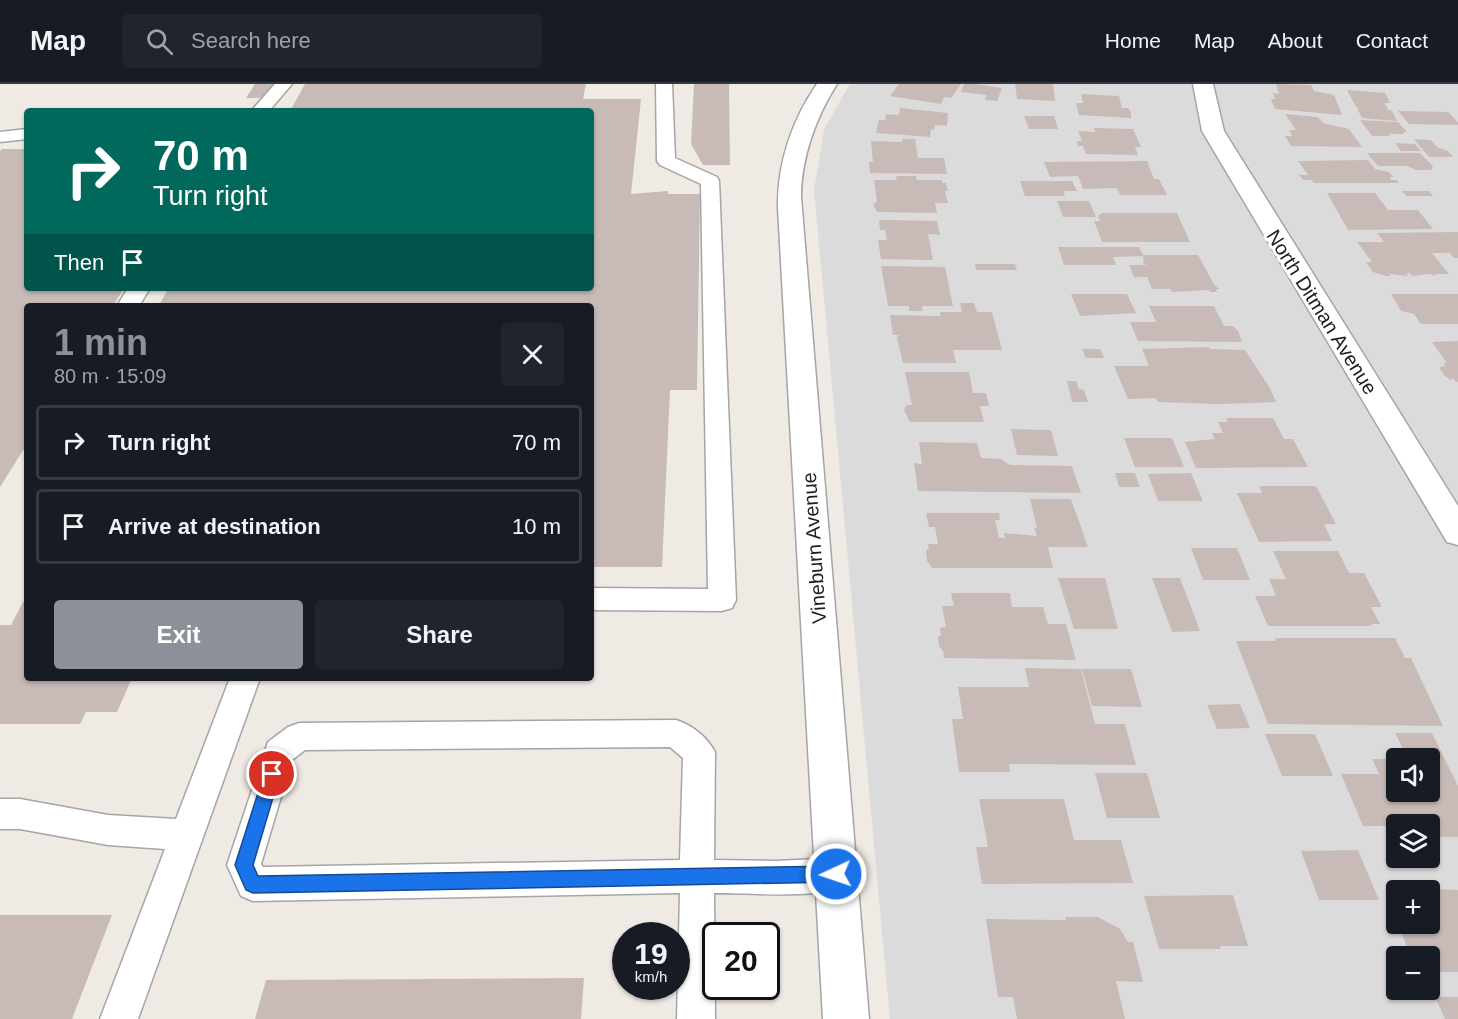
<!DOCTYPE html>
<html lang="en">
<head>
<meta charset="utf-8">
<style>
  :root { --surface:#171b24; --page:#20242c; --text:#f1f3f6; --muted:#9ea1a6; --line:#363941; --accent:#8c9099 }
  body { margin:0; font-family:Helvetica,sans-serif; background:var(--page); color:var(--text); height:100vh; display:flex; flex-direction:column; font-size:22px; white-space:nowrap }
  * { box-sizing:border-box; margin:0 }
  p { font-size:20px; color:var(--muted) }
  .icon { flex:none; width:33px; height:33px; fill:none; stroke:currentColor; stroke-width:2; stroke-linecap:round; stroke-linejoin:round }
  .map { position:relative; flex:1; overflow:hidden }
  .side { position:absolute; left:24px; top:219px; width:570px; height:378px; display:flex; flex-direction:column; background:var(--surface); border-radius:6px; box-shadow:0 2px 4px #0004 }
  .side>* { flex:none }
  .hud { position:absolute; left:24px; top:24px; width:570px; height:183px; border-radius:6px; box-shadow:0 2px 4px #0004; background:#00695c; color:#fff; overflow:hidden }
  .tools { position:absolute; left:1386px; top:664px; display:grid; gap:12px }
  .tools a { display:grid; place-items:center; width:54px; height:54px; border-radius:6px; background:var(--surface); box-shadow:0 2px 4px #0004; font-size:30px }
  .speed { position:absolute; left:612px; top:838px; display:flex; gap:12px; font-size:30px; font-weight:700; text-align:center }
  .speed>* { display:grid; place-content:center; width:78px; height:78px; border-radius:50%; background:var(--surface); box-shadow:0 2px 4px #0004; line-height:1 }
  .speed small { font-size:15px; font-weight:400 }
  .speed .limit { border:3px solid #111; border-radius:9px; background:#fff; color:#111 }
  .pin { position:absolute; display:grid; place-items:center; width:51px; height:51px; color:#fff; margin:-26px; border:3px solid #fff; border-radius:50%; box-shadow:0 2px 6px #0007 }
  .me { position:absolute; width:66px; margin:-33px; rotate:267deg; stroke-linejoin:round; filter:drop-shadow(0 0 4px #0008) }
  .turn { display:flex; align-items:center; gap:21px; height:126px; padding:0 30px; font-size:27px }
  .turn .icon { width:78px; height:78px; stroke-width:2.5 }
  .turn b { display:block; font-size:42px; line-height:51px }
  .then { display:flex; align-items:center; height:57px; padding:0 30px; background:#0003; gap:12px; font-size:22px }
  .round { display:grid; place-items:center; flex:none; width:63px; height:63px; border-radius:6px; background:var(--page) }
  .headline { display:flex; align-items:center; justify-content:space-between; height:102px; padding:0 30px }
  h1 { font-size:36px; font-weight:600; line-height:45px; color:var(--accent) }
  .button { display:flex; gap:12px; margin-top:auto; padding:12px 30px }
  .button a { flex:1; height:69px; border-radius:6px; background:var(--accent); color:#fff; font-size:24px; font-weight:600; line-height:69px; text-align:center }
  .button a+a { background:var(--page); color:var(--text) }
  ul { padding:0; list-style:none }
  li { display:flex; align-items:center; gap:18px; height:75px; margin:0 12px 9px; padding:0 18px; border:3px solid var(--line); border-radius:6px }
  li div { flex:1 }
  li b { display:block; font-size:22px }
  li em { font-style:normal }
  header { display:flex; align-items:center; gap:36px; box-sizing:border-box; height:84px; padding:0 30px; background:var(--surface); border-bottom:2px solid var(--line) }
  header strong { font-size:28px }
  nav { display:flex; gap:33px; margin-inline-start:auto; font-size:21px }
  .search { width:420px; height:54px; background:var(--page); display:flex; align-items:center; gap:15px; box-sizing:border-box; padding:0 21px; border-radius:6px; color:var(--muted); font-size:22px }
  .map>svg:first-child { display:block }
  .residential { fill:#dcdbdb; fill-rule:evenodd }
  .building { fill:#c8bbb7 }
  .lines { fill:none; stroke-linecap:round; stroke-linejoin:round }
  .service-casing { stroke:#a5a5a5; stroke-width:3 }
  .minor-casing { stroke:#a5a5a5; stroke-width:3 }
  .service { fill:#fff; fill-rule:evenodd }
  .minor { fill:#fff; fill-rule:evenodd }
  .route { fill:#1a73e8; stroke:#114b97; stroke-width:1.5 }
  .labels { text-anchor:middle; stroke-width:6; stroke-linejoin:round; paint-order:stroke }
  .street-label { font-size:20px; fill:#1e1e1e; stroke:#fff }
</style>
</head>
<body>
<header>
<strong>Map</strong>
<div class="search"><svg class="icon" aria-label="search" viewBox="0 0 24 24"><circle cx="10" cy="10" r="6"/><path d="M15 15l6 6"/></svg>Search here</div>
<nav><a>Home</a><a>Map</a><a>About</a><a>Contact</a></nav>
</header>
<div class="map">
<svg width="1458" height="935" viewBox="0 0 1458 935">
  <rect width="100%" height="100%" fill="#f0eae4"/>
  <!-- residential -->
  <path class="residential" d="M850,0H1458V935H890L814,106L824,45ZM1396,675H1430V708H1396ZM1396,741H1430V774H1396ZM1396,807H1430V840H1396ZM1396,873H1430V906H1396Z"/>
  <!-- building -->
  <path class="building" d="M255,0H274L266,14H246Z
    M305,0H586L583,15H641L631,110L668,107V110H700L697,306H670L662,483H591V222H182L184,219H160L169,204H591V27H290Z
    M694,0H729L730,81H703L691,60Z
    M899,0H961L951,14L944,13L941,20L890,12Z
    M964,0H976L1002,4L997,17L985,16L987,11L961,8Z
    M1015,0H1053L1055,17L1017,15Z
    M1276,0L1311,1L1314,7L1334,11L1342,31L1275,25L1271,15H1275L1273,9L1279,10Z
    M1347,6L1385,9L1390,19H1384L1388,25H1386L1392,27L1397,37L1362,34L1357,24L1360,23H1356Z
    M1081,10L1119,12L1122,24H1128L1131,28V34L1079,31L1076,19H1083Z
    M900,24L948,29L947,42L935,41L934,46L931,45L930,53L876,49L879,36H885L886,30L899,31Z
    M1398,27L1448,28L1458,38V41L1409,40Z
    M1285,30L1318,33L1323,39L1349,45L1362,63L1291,62L1285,52H1292L1289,46H1296Z
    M1024,32H1054L1058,45H1029Z
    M1360,36L1398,38L1407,48H1403L1405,50H1388L1390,52H1372Z
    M1094,44L1133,45L1141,63H1135L1138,71L1086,70L1083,62H1078L1077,57H1082L1078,47L1095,48Z
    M902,55H915L918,74H944L947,90L870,89L869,78H873L871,57L902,58Z
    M1414,55L1431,56L1437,63L1448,67L1453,73H1429Z
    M1395,59L1415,60L1421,67H1401Z
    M2,65H27V204H124L113,222H27V360L0,403V67Z
    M1367,69H1420L1433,82L1431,86H1416L1407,82H1378Z
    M1368,76L1375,85L1389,88L1394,93H1390L1391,96H1397L1399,99H1314L1311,96H1303L1299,91H1308L1298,77Z
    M1147,77L1154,95H1159L1167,111H1120L1117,104L1083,105L1078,92L1050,93L1044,78Z
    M896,92H916L917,96H942V99H946L948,107H945L948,119H935L937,129L877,128L873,120L877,118L874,96H897Z
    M1020,97H1072L1077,107H1063L1065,112H1025Z
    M1402,107H1429L1433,112H1406Z
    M1327,109H1375L1388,126H1418L1433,145L1348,146Z
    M1057,117H1089L1096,133H1063Z
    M1102,129H1177L1190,158H1102L1094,137H1100L1098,132Z
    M883,136L937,137L940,151L928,150L933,176L881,175L878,156H887L885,146H880L879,137Z
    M1458,148V174H1454L1450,169H1432L1449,190H1435L1436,192L1430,190L1412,192L1410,189L1406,190L1408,192L1389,190L1391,192H1386L1373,188L1366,178H1372L1357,158H1384L1377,149Z
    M1058,163H1139L1143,171H1198L1215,202L1220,205H1216L1217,208H1210L1209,206L1172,208L1170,205H1152L1147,193H1134L1129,181H1146L1142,178H1144L1143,172L1113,173L1116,181H1064Z
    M975,180H1015L1017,186H976Z
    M881,182L945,183L953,222H922L923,227H909V222H888Z
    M1071,210H1127L1136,229L1080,232Z
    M1391,210H1458V240H1421L1414,230L1401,227Z
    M960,219H974L977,228H992L1002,266H953L956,279H903L897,254L899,251H893L890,231L941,232L940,228H962Z
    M1149,222H1214L1224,242H1233L1238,247L1242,258L1138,257L1130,238H1156Z
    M1458,257V298H1456L1453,294L1451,296L1445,292L1440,285L1441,282L1446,283L1443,279H1447L1432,258Z
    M1209,263L1210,265L1245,266L1270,304L1276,318L1218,320L1158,318L1156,314L1128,315L1114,282H1149L1142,265Z
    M1082,265H1100L1104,274H1086Z
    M905,288H969L973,309H986L989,322H980L984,338H910L904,326L907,321H912Z
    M1067,297H1076L1079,305L1084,306L1088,318H1072Z
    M1226,334H1273L1284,355H1293L1308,383L1196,384L1185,358L1215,355L1212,349H1223L1218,338H1228Z
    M1011,345L1051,346L1058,372L1017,371Z
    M1124,354H1172L1184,383H1135Z
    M919,358L977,359L981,374L1001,375L1010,381L1072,382L1081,409L918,407L914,379L922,380Z
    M1115,389H1135L1140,403H1119Z
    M1191,389L1203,417H1158L1148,390Z
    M1259,402H1316L1336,440H1324L1332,457L1259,458L1237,409H1262Z
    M1030,415H1071L1088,463H1048L1053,484H932L927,477L926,467L929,464L928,460H938L935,443H929L926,429H999L1000,436H995L999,454H1005L1004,449L1037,452L1034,444H1037Z
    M1191,464H1237L1250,496H1203Z
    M1273,467H1338L1349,489H1364L1382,523H1371L1380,540H1371L1372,542H1268L1255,512H1276L1269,495H1286Z
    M1058,494H1105L1118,545H1074Z
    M1152,494H1180L1200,547L1172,548Z
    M951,509H1010L1012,523H1043L1048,540H1066L1076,576L944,574L943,567L939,562L938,553L941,551L940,544L946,543L942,522H954Z
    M23,518H27V594H132L117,628H86L80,640H0V541H11Z
    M1275,554H1395L1405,574H1411L1443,642L1268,640L1236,557H1276Z
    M1025,584L1081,585L1095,640H1125L1136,681L1009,680L1010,688H959L952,635H963L958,603H1029Z
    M1082,585H1131L1142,623L1092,622Z
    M1240,620L1250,644L1217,645L1207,621Z
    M1395,649H1432L1458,702V753H1430V741H1396V751L1393,742H1363L1341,690H1379L1372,675H1396V708H1430V675H1408Z
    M1265,650H1315L1333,692H1282Z
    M1095,689H1147L1160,734H1107Z
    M979,715H1064L1074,756H1121L1133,799L982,800L976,763H988Z
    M1358,766L1379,816H1319L1301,767Z
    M1430,805L1458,806V888H1430V873H1411L1398,840H1430Z
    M1396,807V837L1385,808Z
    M1233,811L1248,862H1220L1221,865H1159L1144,812Z
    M0,831H112L72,935H0Z
    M1066,833H1098L1120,845L1128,858H1133L1143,898L1116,897L1125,935H1017L1013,913H998L986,835L1066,836Z
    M584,894L581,935H255L266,896Z
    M1435,913H1458V935H1445Z"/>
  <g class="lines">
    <!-- service casing -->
    <g class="service-casing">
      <path id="service" d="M275,0H292L269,27H251Z
        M656,0H672L675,74L717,93L719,97L736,516L732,524L722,527L591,526V504L708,505L701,100L660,81L657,77Z
        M27,45V55L0,58V48Z
        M128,204H150L139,222H117Z
        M230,594H260L138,935H100L165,765L108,761L20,745H0V715H20L108,731L176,735Z
        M676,636C692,641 707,653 715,668L714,776L776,777L836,774L848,778L853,790L848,802C814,815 752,809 714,809L715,935H677L680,809L253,817L241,812L227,781L268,658L288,643L299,639ZM670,663L683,674L680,776L263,783L261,780L292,676L305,666Z"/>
    </g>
    <!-- minor casing -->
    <g class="minor-casing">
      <path id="minor" d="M817,0H837C816,33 801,74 801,113L869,935H823L778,124C777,80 792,36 817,0Z
        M1193,0H1213L1224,47L1458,422V461L1447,458L1202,47Z"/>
    </g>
    <!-- service -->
    <use href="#service" class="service"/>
    <!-- minor -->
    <use href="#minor" class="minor"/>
  </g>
  <!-- route -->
  <path class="route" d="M272,683L277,685L280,690L253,781L258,792L836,782L842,784L845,790L842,796L836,798L253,809L246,806L235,781L264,690L266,685Z"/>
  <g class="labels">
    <!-- street labels -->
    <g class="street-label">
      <text transform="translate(1322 228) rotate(58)" y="7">North Ditman Avenue</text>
      <text transform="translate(814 464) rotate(-94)" y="7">Vineburn Avenue</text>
    </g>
  </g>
</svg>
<div class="tools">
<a><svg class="icon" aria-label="sound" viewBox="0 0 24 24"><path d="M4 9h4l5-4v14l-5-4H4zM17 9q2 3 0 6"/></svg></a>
<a><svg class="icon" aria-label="layers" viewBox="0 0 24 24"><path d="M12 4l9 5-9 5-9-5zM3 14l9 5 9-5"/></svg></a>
<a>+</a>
<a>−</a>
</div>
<div class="speed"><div>19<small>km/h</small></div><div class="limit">20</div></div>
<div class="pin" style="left:272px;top:690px;background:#d93025"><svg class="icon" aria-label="arrive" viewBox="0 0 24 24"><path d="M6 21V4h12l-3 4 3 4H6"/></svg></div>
<svg class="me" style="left:836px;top:790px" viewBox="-20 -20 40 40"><circle r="17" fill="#1a73e8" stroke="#fff" stroke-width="3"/><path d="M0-11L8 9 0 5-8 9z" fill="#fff"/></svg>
<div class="hud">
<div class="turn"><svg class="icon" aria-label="right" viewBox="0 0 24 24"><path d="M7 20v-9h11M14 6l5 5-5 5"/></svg><div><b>70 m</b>Turn right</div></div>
<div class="then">Then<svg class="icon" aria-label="arrive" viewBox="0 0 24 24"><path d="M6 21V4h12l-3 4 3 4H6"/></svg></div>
</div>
<section class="side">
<div class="headline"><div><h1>1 min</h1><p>80 m · 15:09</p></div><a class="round"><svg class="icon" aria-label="close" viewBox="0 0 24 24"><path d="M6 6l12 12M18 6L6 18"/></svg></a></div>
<ul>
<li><svg class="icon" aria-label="right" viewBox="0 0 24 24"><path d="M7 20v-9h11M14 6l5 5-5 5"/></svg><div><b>Turn right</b></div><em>70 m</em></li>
<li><svg class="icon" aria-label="arrive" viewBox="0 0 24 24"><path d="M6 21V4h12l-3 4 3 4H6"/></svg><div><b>Arrive at destination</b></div><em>10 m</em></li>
</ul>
<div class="button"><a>Exit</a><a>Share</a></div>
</section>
</div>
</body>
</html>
